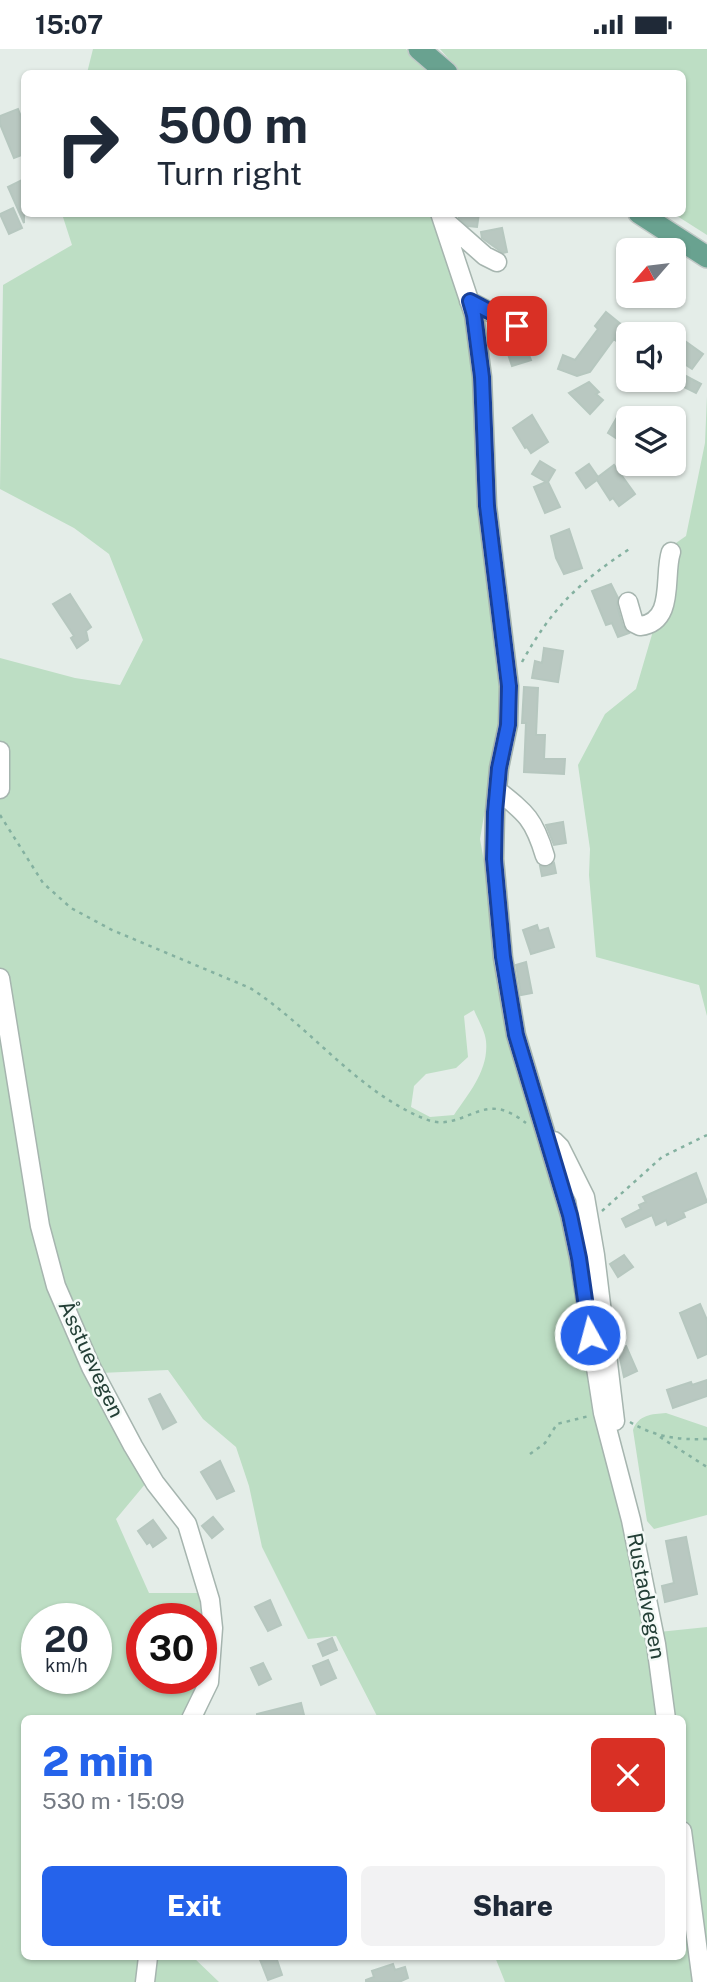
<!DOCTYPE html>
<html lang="en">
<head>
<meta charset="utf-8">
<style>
  :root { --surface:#fff; --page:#f2f2f3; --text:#1f2937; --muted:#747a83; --accent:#2563eb }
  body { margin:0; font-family:"Public Sans",sans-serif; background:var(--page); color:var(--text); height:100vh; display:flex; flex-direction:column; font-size:26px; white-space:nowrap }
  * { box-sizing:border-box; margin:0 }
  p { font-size:23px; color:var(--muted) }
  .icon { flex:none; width:38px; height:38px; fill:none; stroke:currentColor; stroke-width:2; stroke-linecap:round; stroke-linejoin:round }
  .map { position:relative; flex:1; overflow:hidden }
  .drawer { position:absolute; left:21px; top:1666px; width:665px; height:245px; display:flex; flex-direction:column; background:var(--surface); border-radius:10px; box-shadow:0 2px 5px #0004 }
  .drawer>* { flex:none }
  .banner { position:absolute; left:21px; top:21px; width:665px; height:147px; border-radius:10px; box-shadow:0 2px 5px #0004; background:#fff; color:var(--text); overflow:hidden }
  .needle { width:46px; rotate:242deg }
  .fabs { position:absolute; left:616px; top:189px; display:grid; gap:14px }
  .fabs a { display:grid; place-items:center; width:70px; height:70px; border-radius:10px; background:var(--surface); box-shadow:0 2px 5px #0004; font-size:35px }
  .speed { position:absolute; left:21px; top:1554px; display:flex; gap:14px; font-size:35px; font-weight:700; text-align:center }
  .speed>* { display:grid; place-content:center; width:91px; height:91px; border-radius:50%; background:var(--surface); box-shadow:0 2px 5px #0004; line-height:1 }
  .speed small { font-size:18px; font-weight:400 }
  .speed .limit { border:10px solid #d22; background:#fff; color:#111 }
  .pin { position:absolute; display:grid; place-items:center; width:60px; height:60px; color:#fff; margin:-30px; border-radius:14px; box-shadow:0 4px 10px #0006 }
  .me { position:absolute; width:77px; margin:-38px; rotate:353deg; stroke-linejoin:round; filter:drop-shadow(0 0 5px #0008) }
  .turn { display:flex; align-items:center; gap:24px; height:147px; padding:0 21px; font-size:32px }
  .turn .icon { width:91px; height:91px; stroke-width:2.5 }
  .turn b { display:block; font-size:49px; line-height:60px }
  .round { display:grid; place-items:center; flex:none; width:74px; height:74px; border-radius:10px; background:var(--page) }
  .summary { display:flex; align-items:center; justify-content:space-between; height:119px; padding:0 21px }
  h1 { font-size:42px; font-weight:800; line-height:52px; color:var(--accent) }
  .cta { display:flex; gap:14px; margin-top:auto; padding:14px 21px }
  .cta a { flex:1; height:80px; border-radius:10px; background:var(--accent); color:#fff; font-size:28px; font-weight:800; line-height:80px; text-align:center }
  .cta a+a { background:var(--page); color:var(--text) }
  .status { display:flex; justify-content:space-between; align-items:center; height:49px; padding:0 35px; background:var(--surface); direction:ltr }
  .status svg { height:19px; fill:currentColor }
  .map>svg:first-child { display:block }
  .green { fill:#bddec4; fill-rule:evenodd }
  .building { fill:#b9c8c1; stroke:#b6c7bf; stroke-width:2 }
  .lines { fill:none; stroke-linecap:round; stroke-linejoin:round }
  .minor-casing { stroke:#a6b5af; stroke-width:21 }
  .major-casing { stroke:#c1c9c7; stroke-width:24 }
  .path { stroke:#84b1a0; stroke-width:2.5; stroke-dasharray:3.5 5; stroke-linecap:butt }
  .minor { stroke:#fff; stroke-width:18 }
  .major { stroke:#69a290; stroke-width:21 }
  .route-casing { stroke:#184099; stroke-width:18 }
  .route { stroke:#2563eb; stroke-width:12 }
  .labels { text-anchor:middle; stroke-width:5; stroke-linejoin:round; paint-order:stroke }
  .street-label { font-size:21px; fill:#233f36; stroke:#f4faf7 }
</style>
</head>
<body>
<div class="status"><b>15:07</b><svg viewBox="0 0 49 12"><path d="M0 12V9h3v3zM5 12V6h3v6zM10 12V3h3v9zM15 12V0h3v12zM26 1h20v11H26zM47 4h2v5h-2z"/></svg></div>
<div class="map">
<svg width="707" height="1933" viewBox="0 0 707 1933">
  <rect width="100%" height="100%" fill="#e4ede8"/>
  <!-- green -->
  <path class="green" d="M93,0H406L430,24H87Z
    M440,0H707V186L674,165L682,164V24H461Z
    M62,165H437L470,268L502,624L498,684L480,790L494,869L549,1102L651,1608L659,1669H378L336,1587L308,1590L262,1498L249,1437L236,1398L203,1370L168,1321L100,1324L156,1422L116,1470L149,1544H217L212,1642L204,1669L24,1670V1908H193L219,1933H0V609L75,629L120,636L143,591L109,505L74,479L0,440L3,236L72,196ZM474,961C478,971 485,982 486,992C489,1021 469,1044 454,1066L430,1068L411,1058L414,1037L426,1025L456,1019L468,1008L464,967ZM37,1570H96V1629H37ZM142,1570H201V1629H142Z
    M707,347V967L699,936L596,908L589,826L590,800L578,716L605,665L636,640L653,582L663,503L686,487L705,394Z
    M666,1364L707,1378V1466L654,1480L647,1472L633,1381C638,1366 652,1365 666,1364Z
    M707,1578V1911L683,1750L682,1670L670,1669L659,1583Z
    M683,1833L697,1933H505L495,1908H682Z"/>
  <!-- building -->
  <path class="building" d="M18,60L22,70L24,69V105L14,109L0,75V67Z
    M24,130V174L8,138Z
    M13,159L22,179L9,185L0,165Z
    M459,164H479L477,178L468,177L459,169Z
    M502,179L507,203L503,204L482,189L481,183Z
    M606,263L633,285H628V302L614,290L590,323L577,327L558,320L563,306L575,311L598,280L595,277Z
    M506,284L517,288L530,285L536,304L529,306L531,311L512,317L502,287L506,286Z
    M678,287L703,305L692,320L674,308V293Z
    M684,326L701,335L696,344L680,336Z
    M589,333L599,343L596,345L603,351L590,365L569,344Z
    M532,366L548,393L531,404L527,398L525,399L513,379Z
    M616,370L628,378V397L608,384Z
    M540,412L555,421L548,433L560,458L545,464L534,438L546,433L532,425Z
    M589,415L598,428L614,416L635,445L619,457L613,449L610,451L597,431L586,439L576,424Z
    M569,480L582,519L564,525L556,509L551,487Z
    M611,535L618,549L617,556L623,577L629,584L618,588L612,574L606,576L592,542Z
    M70,545L91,578L86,582L88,591L77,599L71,589L74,587L53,555Z
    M544,599L563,602L558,633L532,629L535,612L542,614Z
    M524,638L538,639L536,686H545L544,710H565L564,725L524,723L526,674H522Z
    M563,773L566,794L554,796L546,776Z
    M554,814L556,824L542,827L540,817L548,818Z
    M537,876L539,882L548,879L554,898L531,905L523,881Z
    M526,913L532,944L521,946L516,916Z
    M696,1124L707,1153L683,1163L685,1168L668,1176L666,1171L656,1176L652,1166L626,1178L622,1170L641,1160L639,1156L646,1153L643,1148Z
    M624,1206L633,1218L618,1228L610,1215Z
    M700,1255L707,1271V1305L698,1309L680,1264Z
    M626,1297L637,1322L624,1328L618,1300Z
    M707,1331V1347L673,1359L667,1341L691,1333L692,1336Z
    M160,1345L176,1373L163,1380L149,1350Z
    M220,1412L234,1442L217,1450L201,1423Z
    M213,1468L223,1480L212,1489L202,1477Z
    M153,1471L166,1489L153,1498L150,1493L147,1495L138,1482Z
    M686,1488L697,1545L665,1553L662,1537L674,1534L666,1492Z
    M270,1551L281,1576L268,1582L255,1558Z
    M332,1589L337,1601L323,1607L318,1595Z
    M328,1611L336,1629L321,1636L313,1617Z
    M263,1614L271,1630L259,1636L251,1619Z
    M301,1654L305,1670H257V1665Z
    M259,1908H276L282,1926L268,1931Z
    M393,1915L395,1921L405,1918L408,1929L399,1933H366V1931L374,1928L372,1922Z"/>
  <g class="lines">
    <!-- minor casing -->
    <g class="minor-casing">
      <path id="minor" d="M440,164L474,266L482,328L487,457L509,637L508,676L499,719L495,763L494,810L503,909L516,986L570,1166L579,1209L603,1364L631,1471L656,1595L666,1670
        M443,170L485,207L497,213
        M469,252L517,277
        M628,553L634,574L640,577C676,573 663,526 671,503
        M0,702V740
        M497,741C526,764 534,770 545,807
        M0,929L40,1177L56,1237L91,1318L133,1397L155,1434L187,1475L210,1551L213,1579L209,1633L191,1670
        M554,1092L560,1098L585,1148L595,1206L615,1372
        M682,1782L702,1933
        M145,1933L148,1908"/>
    </g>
    <!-- major casing -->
    <g class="major-casing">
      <path id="major" d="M419,0L447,24
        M639,164L707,208"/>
    </g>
    <!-- path -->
    <path class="path" d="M522,613C552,559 579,533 631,499
      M0,766L43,834L71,859L112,881L250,939C311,978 356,1042 425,1070C453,1082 474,1057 497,1060C508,1061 518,1068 526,1074
      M602,1162L662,1108L707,1086
      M630,1373C655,1388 678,1391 707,1390
      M660,1388L707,1418
      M530,1405L545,1394L557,1375L589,1367"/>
    <!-- minor -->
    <use href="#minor" class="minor"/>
    <!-- major -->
    <use href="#major" class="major"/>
  </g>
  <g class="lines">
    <!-- route casing -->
    <g class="route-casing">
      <path id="route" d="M517,277L470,252L474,266L482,328L487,457L509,637L508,676L499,719L495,763L494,810L503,908L516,986L570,1166L579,1209L590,1286"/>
    </g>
    <!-- route -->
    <use href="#route" class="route"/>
  </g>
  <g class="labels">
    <!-- street labels -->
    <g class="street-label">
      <text transform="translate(91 1310) rotate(65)" y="7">Åsstuevegen</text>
      <text transform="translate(646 1547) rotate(79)" y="7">Rustadvegen</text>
    </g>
  </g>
</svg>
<div class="fabs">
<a><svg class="needle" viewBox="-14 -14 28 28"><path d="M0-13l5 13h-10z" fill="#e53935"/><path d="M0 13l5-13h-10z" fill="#747a83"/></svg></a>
<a><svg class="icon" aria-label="sound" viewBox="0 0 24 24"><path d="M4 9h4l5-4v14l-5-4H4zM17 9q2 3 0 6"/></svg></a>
<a><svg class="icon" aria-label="layers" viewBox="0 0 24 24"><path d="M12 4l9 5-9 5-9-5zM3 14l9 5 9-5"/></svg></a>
</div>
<div class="speed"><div>20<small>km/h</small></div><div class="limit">30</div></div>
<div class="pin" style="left:517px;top:277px;background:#d93025"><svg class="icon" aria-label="arrive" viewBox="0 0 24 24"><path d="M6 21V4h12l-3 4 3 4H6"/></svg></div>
<svg class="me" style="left:590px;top:1286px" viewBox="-20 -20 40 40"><circle r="17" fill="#2563eb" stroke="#fff" stroke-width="3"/><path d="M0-11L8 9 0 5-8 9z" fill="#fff"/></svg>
<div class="banner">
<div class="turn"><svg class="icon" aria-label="right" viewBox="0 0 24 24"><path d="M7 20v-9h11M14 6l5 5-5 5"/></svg><div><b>500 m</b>Turn right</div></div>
</div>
<section class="drawer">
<div class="summary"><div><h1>2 min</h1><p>530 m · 15:09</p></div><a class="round" style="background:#d93025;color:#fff"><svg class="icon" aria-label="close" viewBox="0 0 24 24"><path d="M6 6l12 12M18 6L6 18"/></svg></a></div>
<div class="cta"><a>Exit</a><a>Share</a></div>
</section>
</div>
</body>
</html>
